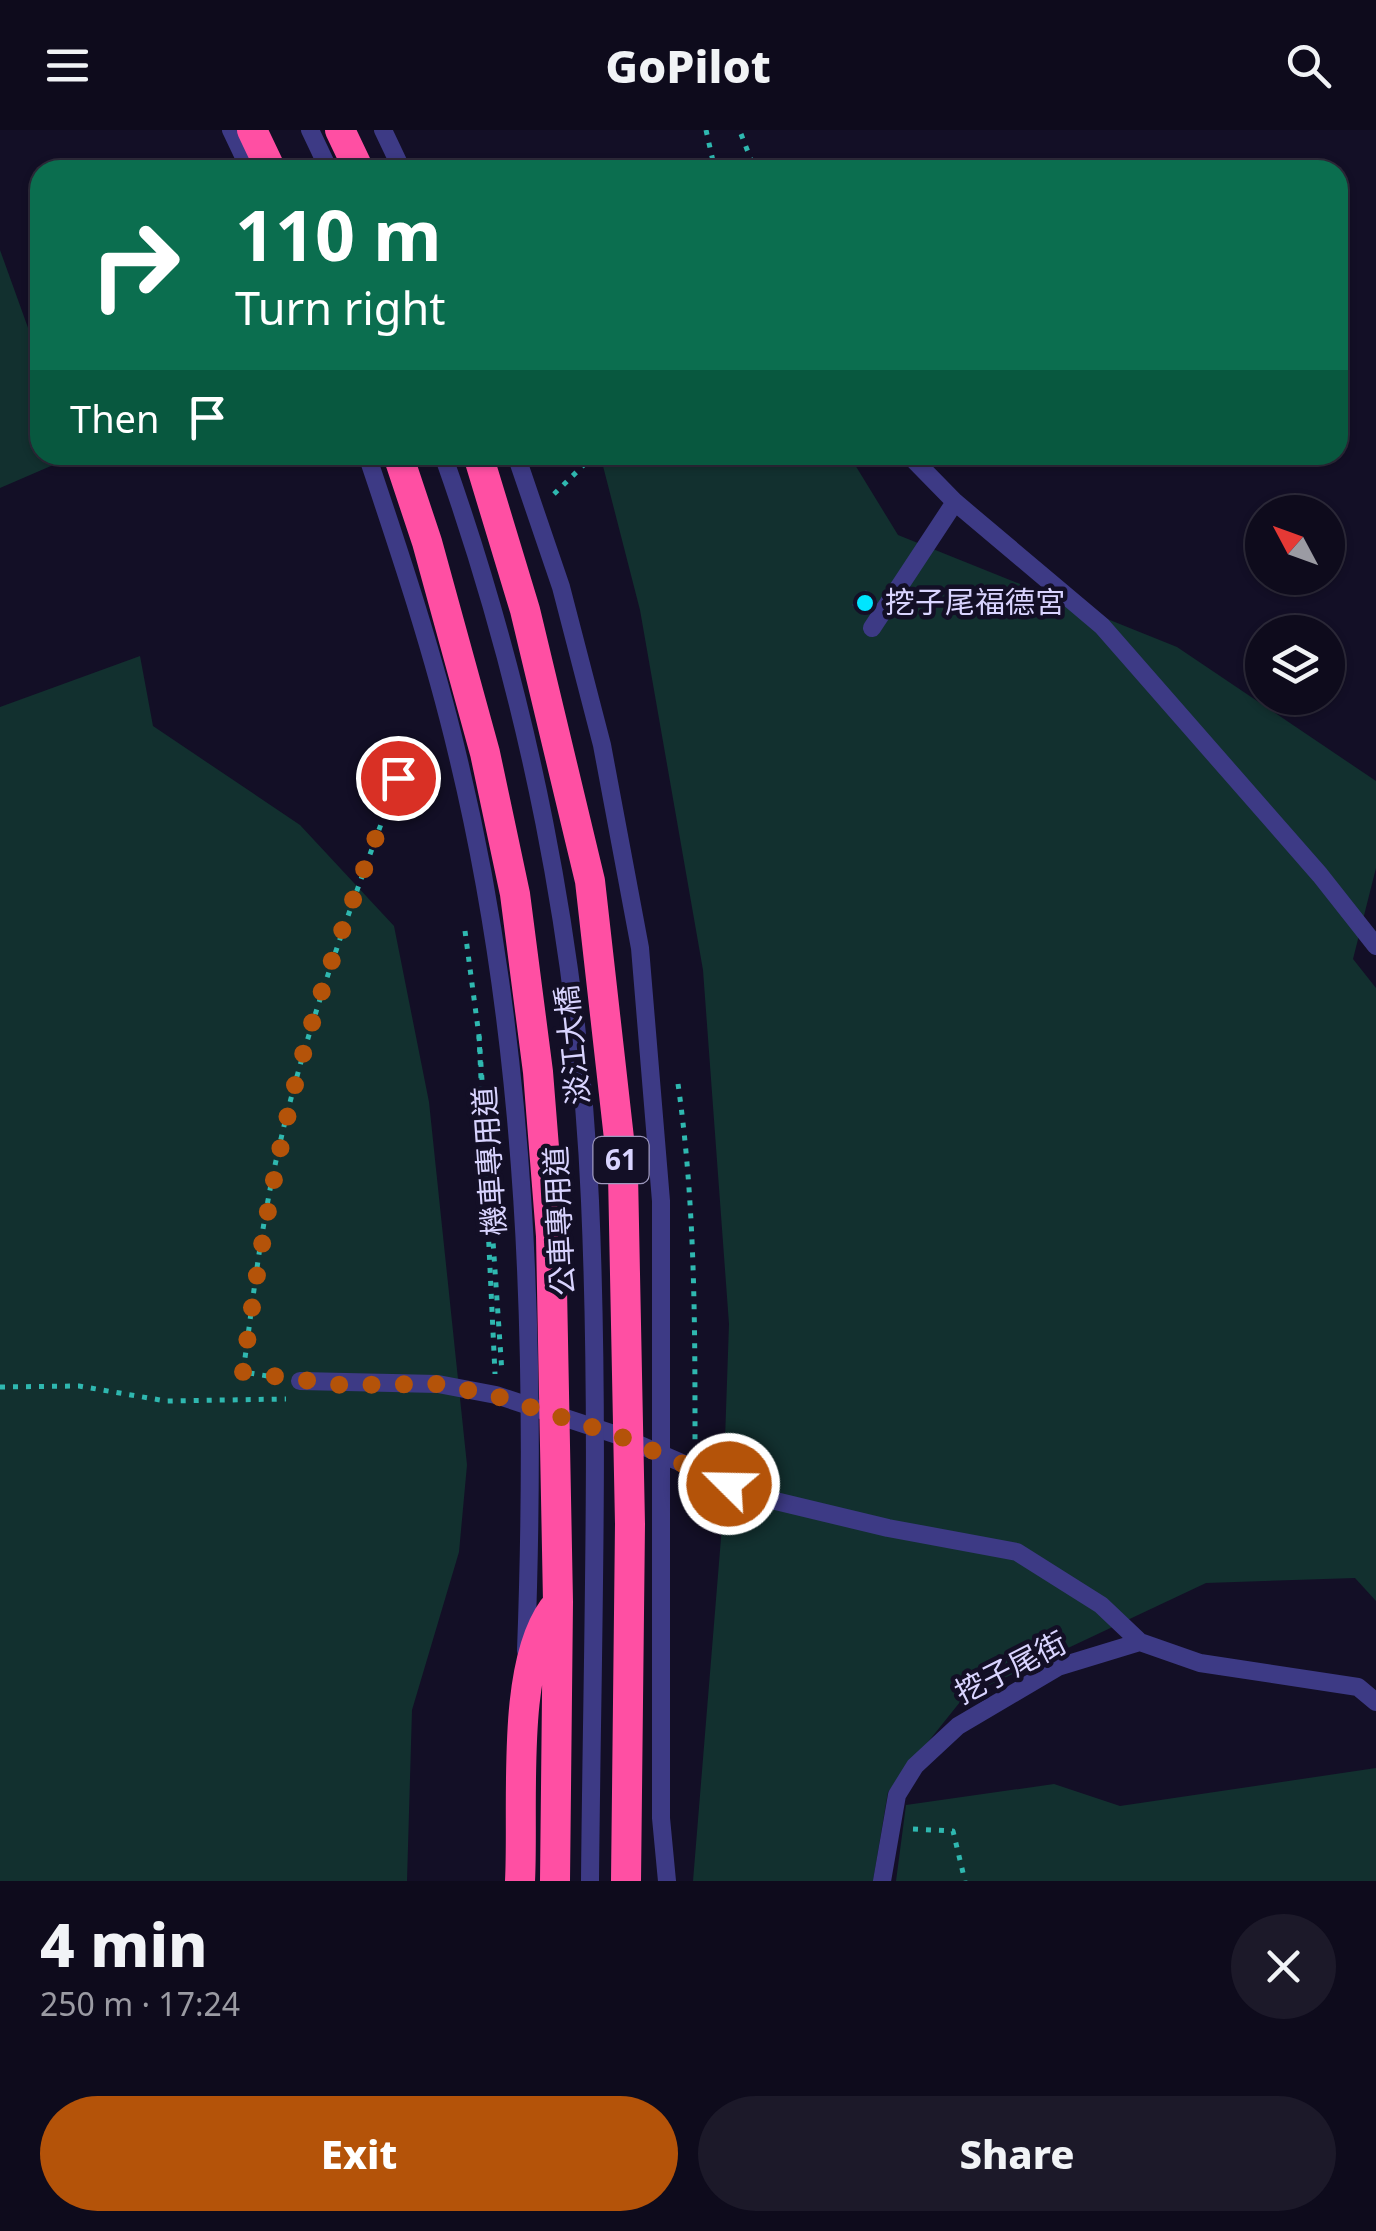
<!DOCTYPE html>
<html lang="en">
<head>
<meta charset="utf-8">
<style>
  :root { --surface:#0e0b1c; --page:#1c1929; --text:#f1f3f6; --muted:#9b9ba3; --line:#2e2b3b; --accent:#b45309 }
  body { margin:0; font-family:"Noto Sans","Noto Sans TC",sans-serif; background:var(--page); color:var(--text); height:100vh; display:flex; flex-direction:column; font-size:38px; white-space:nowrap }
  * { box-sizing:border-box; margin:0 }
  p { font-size:32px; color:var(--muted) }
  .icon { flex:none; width:55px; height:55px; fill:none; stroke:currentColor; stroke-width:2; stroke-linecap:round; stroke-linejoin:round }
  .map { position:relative; height:1751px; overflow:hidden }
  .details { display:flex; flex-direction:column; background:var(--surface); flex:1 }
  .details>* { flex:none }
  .guide { position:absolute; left:30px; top:30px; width:1318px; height:305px; border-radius:30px; box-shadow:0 2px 8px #0004,0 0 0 2px var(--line); background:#0b6e4f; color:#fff; overflow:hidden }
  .needle { width:65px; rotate:311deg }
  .tools { position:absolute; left:1245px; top:365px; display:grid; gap:20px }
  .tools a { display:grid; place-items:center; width:100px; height:100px; border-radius:50%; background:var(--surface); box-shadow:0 2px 8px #0004,0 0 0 2px var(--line); font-size:50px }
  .pin { position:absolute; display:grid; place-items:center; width:85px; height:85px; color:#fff; margin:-42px; border:5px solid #fff; border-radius:50%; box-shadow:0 2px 10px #0007 }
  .me { position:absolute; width:110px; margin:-55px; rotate:293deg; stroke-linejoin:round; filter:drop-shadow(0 0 8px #0008) }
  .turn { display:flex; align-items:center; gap:35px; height:210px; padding:0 40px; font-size:45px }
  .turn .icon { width:130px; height:130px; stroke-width:2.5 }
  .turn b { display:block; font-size:70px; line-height:85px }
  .then { display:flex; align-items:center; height:95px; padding:0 40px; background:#0003; gap:20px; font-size:38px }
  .round { display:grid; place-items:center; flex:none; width:105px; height:105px; border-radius:52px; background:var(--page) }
  .headline { display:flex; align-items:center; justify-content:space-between; height:170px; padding:0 40px }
  h1 { font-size:60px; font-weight:800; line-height:75px }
  .primary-button { display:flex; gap:20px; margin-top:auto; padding:20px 40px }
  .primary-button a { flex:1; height:115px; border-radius:60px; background:var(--accent); color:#fff; font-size:40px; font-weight:800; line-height:115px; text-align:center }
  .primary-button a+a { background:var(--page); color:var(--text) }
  header { display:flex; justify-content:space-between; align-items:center; height:130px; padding:0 40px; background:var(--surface); font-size:45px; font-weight:800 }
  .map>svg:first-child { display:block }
  .green { fill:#12302f }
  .building { fill:#241b47; stroke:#3b2d73; stroke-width:2.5 }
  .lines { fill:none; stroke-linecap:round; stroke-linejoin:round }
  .path { stroke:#2fb8b0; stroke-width:5; stroke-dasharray:5 8; stroke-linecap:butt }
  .lane { stroke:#3d3a85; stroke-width:18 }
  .highway { stroke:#ff4fa3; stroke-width:30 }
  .path-bridge { stroke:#2fb8b0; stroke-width:5; stroke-dasharray:5 8; stroke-linecap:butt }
  .lane-bridge { stroke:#3d3a85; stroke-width:18 }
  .highway-bridge { stroke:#ff4fa3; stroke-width:30 }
  .route { stroke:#b45309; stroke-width:18; stroke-dasharray:0 32.4 }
  .poi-dot { fill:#00e5ff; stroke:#130f26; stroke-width:4 }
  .labels { text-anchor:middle; stroke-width:9; stroke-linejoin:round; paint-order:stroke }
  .shield { fill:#130f26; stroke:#9e99be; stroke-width:2.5 }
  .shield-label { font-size:28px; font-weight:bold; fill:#d9d4ff }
  .poi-label { font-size:30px; fill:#d9d4ff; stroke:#130f26; text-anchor:start }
  .street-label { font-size:30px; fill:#d9d4ff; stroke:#130f26 }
</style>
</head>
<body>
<header><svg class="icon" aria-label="menu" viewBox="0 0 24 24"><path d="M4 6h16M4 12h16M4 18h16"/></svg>GoPilot<svg class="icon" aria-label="search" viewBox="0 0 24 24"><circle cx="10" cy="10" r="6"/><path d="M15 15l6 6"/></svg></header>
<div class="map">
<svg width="1376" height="1751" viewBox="0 0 1376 1751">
  <rect width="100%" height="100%" fill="#130f26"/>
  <!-- green -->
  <path class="green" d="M0,120L40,231V325L74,326L0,358Z
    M619,325H849L898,405L1177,517L1376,651V738L1353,829L1376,858V1471L1355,1448L1206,1453L964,1567L888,1662L873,1751H693L722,1396L729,1194L703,840L640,480L603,336Z
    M140,526L153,596L300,695L394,796L429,972L467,1335L459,1422L412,1580L407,1751H0V577Z
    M1376,1638V1751H896L906,1675L1054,1654L1120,1676Z"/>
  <!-- building -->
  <path class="building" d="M866,462L875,470L863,483L854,475Z"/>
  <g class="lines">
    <!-- path -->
    <path class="path" d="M706,0L715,40
      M741,4L755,40
      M554,364L594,325
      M465,801L479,906L495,1244
      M678,954C695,1072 695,1193 695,1312
      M280,1248L243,1242C250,1194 255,1146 263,1099C288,944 344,795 398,648
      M0,1257L79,1256L166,1271L286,1269
      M913,1699L953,1701L965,1751"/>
    <!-- lane -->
    <path class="lane" d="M231,0L250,40
      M310,0L329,40
      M383,0L402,40
      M909,325L955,372L1102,496L1320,745L1376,816
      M872,498L955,372
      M300,1251L438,1254L496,1265L617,1305L763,1368L888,1398L1017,1422L1101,1475L1140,1512
      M882,1751L897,1665L915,1636L958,1596L1058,1537L1140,1512L1200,1533L1358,1557L1376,1572"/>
    <!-- highway -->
    <path class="highway" d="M252,0L271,40
      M340,0L359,40"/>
    <!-- path-bridge -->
    <path class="path-bridge" d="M479,906L502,1243"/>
    <!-- lane-bridge -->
    <path class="lane-bridge" d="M367,325C400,423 433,522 457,623C528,915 537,1222 526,1521
      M443,325C528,564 579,817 590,1071C600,1298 592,1524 590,1751
      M516,325L561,457L602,615L640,818L661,1071V1688L667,1751"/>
    <!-- highway-bridge -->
    <path class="highway-bridge" d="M398,325L427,412L485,623L515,764L538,942L551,1106L558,1472L555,1751
      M478,325L525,480L590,751L623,1044L630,1394L626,1751
      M520,1751C524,1676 510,1539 553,1479"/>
  </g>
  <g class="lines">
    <!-- route -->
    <path class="route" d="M398,648C361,748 322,848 296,951C272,1047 256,1143 243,1242L342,1255L438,1254L496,1266L617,1305L729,1354"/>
  </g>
  <!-- markers -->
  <circle class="poi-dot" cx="865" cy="473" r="10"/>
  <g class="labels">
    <!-- shield labels -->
    <rect class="shield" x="593.5" y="1007" width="55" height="46" rx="8"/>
    <g class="shield-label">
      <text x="621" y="1040">61</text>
    </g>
    <!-- poi labels -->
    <g class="poi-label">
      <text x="885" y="483">挖子尾福德宮</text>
    </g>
    <!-- street labels -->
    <g class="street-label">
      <text transform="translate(573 915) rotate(-96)" y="10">淡江大橋</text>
      <text transform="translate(490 1031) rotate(-94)" y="10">機車專用道</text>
      <text transform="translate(560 1091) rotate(-93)" y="10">公車專用道</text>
      <text transform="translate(1011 1538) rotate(-27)" y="10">挖子尾街</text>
    </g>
  </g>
</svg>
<div class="tools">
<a><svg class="needle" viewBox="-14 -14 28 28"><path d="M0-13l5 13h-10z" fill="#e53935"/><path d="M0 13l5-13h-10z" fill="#9b9ba3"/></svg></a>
<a><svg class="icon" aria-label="layers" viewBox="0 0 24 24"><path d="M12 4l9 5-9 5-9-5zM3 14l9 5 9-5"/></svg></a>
</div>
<div class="pin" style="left:398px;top:648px;background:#d93025"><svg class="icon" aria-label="arrive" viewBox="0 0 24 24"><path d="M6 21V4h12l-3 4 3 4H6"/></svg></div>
<svg class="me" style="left:729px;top:1354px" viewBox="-20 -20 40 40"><circle r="17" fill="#b45309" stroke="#fff" stroke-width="3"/><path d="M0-11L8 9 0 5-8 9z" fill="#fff"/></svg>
<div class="guide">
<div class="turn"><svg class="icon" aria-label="right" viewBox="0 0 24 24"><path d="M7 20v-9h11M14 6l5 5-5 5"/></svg><div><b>110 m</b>Turn right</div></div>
<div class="then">Then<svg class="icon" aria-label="arrive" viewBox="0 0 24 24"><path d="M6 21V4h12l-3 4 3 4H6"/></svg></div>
</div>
</div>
<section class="details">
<div class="headline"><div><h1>4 min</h1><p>250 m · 17:24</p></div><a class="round"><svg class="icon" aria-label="close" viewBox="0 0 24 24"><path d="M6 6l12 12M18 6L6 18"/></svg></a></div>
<div class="primary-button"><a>Exit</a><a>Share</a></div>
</section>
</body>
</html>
